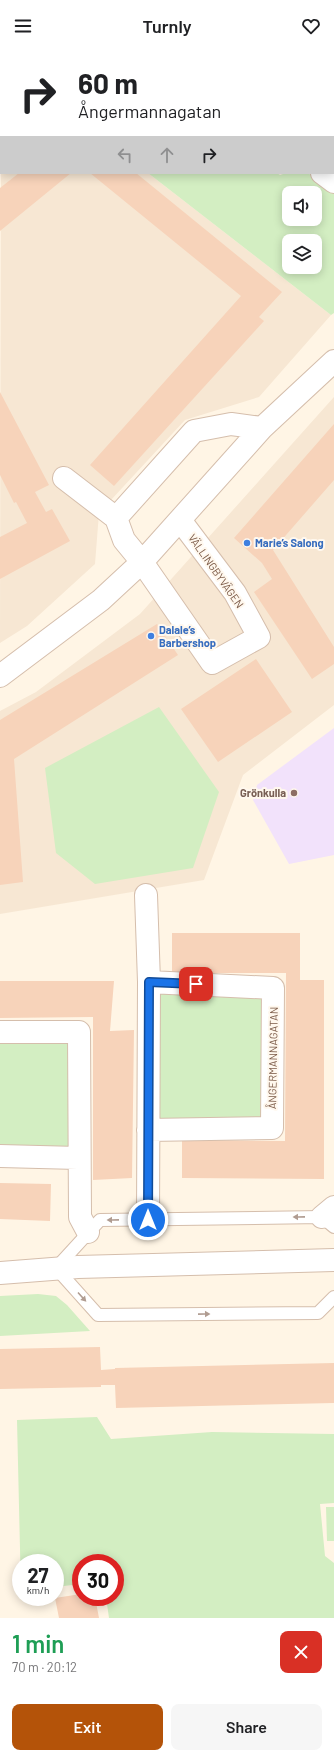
<!DOCTYPE html>
<html lang="en">
<head>
<meta charset="utf-8">
<style>
  :root { --surface:#fff; --page:#f6f6f6; --text:#202124; --muted:#757577; --accent:#b45309 }
  body { margin:0; font-family:Barlow,sans-serif; background:var(--page); color:var(--text); height:100vh; display:flex; flex-direction:column; font-size:15px; white-space:nowrap }
  * { box-sizing:border-box; margin:0 }
  p { font-size:13px; color:var(--muted) }
  .icon { flex:none; width:22px; height:22px; fill:none; stroke:currentColor; stroke-width:2; stroke-linecap:round; stroke-linejoin:round }
  .map { position:relative; height:1566px; overflow:hidden }
  .panel { display:flex; flex-direction:column; background:var(--surface); flex:1 }
  .panel>* { flex:none }
  .banner { position:absolute; left:0px; top:0px; width:334px; height:122px; box-shadow:0 2px 10px #0003; background:#fff; color:var(--text); overflow:hidden }
  .tools { position:absolute; left:282px; top:134px; display:grid; gap:8px }
  .tools a { display:grid; place-items:center; width:40px; height:40px; border-radius:8px; background:var(--surface); box-shadow:0 2px 10px #0003; font-size:20px }
  .speed { position:absolute; left:12px; top:1502px; display:flex; gap:8px; font-size:20px; font-weight:700; text-align:center }
  .speed>* { display:grid; place-content:center; width:52px; height:52px; border-radius:50%; background:var(--surface); box-shadow:0 2px 10px #0003; line-height:1 }
  .speed small { font-size:10px; font-weight:400 }
  .speed .limit { border:6px solid #d22; background:#fff; color:#111 }
  .pin { position:absolute; display:grid; place-items:center; width:34px; height:34px; color:#fff; margin:-17px; border-radius:8px; box-shadow:0 2px 6px #0006 }
  .me { position:absolute; width:44px; margin:-22px; rotate:0deg; stroke-linejoin:round; filter:drop-shadow(0 0 3px #0008) }
  .turn { display:flex; align-items:center; gap:14px; height:84px; padding:0 12px; font-size:18px }
  .turn .icon { width:52px; height:52px; stroke-width:2.5 }
  .turn b { display:block; font-size:28px; line-height:34px }
  .lanes { display:flex; align-items:center; height:38px; padding:0 12px; background:#0003; justify-content:center; gap:20px; direction:ltr }
  .lanes .off { opacity:.35 }
  .round { display:grid; place-items:center; flex:none; width:42px; height:42px; border-radius:8px; background:var(--page) }
  .summary { display:flex; align-items:center; justify-content:space-between; height:68px; padding:0 12px }
  h1 { font-size:24px; font-weight:600; line-height:30px; color:#1e9e55 }
  .cta { display:flex; gap:8px; margin-top:auto; padding:8px 12px }
  .cta a { flex:1; height:46px; border-radius:8px; background:var(--accent); color:#fff; font-size:16px; font-weight:600; line-height:46px; text-align:center }
  .cta a+a { background:var(--page); color:var(--text) }
  header { display:flex; justify-content:space-between; align-items:center; height:52px; padding:0 12px; background:var(--surface); font-size:18px; font-weight:600 }
  .map>svg:first-child { display:block }
  .residential { fill:#f7e7d3 }
  .education { fill:#f2e2fb }
  .green { fill:#d3eec2; fill-rule:evenodd }
  .building { fill:#f7d3ba }
  .lines { fill:none; stroke-linecap:round; stroke-linejoin:round }
  .service-casing { stroke:#d5beac; stroke-width:14 }
  .minor-casing { stroke:#d5beac; stroke-width:24 }
  .service { stroke:#fff; stroke-width:12 }
  .minor { stroke:#fff; stroke-width:22 }
  .oneway { fill:#b09c91 }
  .route-casing { stroke:#114b97; stroke-width:10 }
  .route { stroke:#1a73e8; stroke-width:7 }
  .shop-dot { fill:#3f7fe0; stroke:#fff8ee; stroke-width:1.5 }
  .education-dot { fill:#8d6e63; stroke:#fff8ee; stroke-width:1.5 }
  .labels { text-anchor:middle; stroke-width:4; stroke-linejoin:round; paint-order:stroke }
  .shop-label { font-size:11px; font-weight:bold; fill:#366cbe; stroke:#fff8ee; text-anchor:start }
  .street-label { font-size:11px; fill:#7b5a47; stroke:#fff8ee }
  .education-label { font-size:11px; font-weight:bold; fill:#785e54; stroke:#fff8ee; text-anchor:end }
</style>
</head>
<body>
<header><svg class="icon" aria-label="menu" viewBox="0 0 24 24"><path d="M4 6h16M4 12h16M4 18h16"/></svg>Turnly<svg class="icon" aria-label="heart" viewBox="0 0 24 24"><path d="M12 20l-8-8c-3-5 5-10 8-4 3-6 11-1 8 4z"/></svg></header>
<div class="map">
<svg width="334" height="1566" viewBox="0 0 334 1566">
  <rect width="100%" height="100%" fill="#fff5e5"/>
  <!-- residential -->
  <path class="residential" d="M191,0H334V110L333,1Z
    M1,80V121H148L331,263L259,345L185,368L99,461L95,512L27,574L0,591Z
    M334,345V653L243,723L204,828L0,862V659L36,640L140,562Z"/>
  <!-- education -->
  <path class="education" d="M334,676V803L289,812L253,748L257,733Z"/>
  <!-- green -->
  <path class="green" d="M0,0H120L121,1H1L0,81Z
    M148,121H277L280,123L286,121H308L334,141V261L331,263ZM289,141H315V167H289ZM289,189H315V215H289Z
    M159,655L219,740L193,816L95,832L56,801L45,716Z
    M155,937L264,944L265,1070L156,1071Z
    M0,987H72L71,1098L0,1097Z
    M38,1242L56,1244L67,1253L90,1279L0,1284V1244Z
    M97,1365L111,1387L212,1380L334,1382V1451L320,1452L325,1504L334,1511V1566H109L106,1545H115V1511H81V1532L55,1535V1511H21V1540L17,1368Z
    M326,1455H334V1489H327Z"/>
  <!-- building -->
  <path class="building" d="M19,121H71L0,179V136Z
    M90,121H136L282,240L259,265L264,269L114,434L90,413L241,244Z
    M0,340L49,433L35,440L46,460L52,457L70,489L0,527V485L27,471L16,450L14,451L0,423Z
    M334,372V428L273,498L334,595V612L312,627L254,540L272,527L262,511L234,486Z
    M157,572L178,603L14,707L23,830L0,833V668Z
    M256,607L292,660L218,710L181,657Z
    M172,881H300V928H324V1127L182,1126V1088L285,1089L286,921H172Z
    M0,929H114L110,979L134,978L132,1126L93,1128V965L0,966Z
    M0,1131L51,1132L50,1169L0,1167Z
    M100,1295L101,1318L115,1317V1316L334,1311V1351L116,1356L115,1333H101V1335L0,1337V1297Z
    M81,1542V1545H95L99,1566H59L55,1546Z"/>
  <g class="lines">
    <!-- service casing -->
    <g class="service-casing">
      <path id="service" d="M334,1175L322,1165L100,1168L56,1216L98,1263L318,1261L334,1245"/>
    </g>
    <!-- minor casing -->
    <g class="minor-casing">
      <path id="minor" d="M161,0L162,1
        M322,121L334,130
        M64,426L116,466
        M180,468L235,541L259,585L212,611L142,510L124,488L116,466L194,379L231,372L262,376
        M0,624L101,548L142,510L262,376L334,309
        M146,843L149,930L148,1167
        M0,980H79L80,1165L88,1180
        M148,1078L272,1076L273,936L149,930
        M0,1104L78,1106
        M322,1165L334,1155
        M0,1221L78,1215L334,1208"/>
    </g>
    <!-- service -->
    <use href="#service" class="service"/>
    <!-- minor -->
    <use href="#minor" class="minor"/>
  </g>
  <!-- one-way arrows -->
  <defs><path id="oneway-solid" d="M-6-.8H1V-3.2L6.5 0L1 3.2V.8H-6Z"/></defs>
  <g class="oneway">
    <use href="#oneway-solid" transform="translate(299 1165) rotate(179)"/>
    <use href="#oneway-solid" transform="translate(113 1168) rotate(179)"/>
    <use href="#oneway-solid" transform="translate(82 1245) rotate(48)"/>
    <use href="#oneway-solid" transform="translate(204 1262) rotate(-1)"/>
  </g>
  <g class="lines">
    <!-- route casing -->
    <g class="route-casing">
      <path id="route" d="M148,1168L149,930L196,932"/>
    </g>
    <!-- route -->
    <use href="#route" class="route"/>
  </g>
  <!-- markers -->
  <g class="shop-dot">
    <circle cx="247" cy="491" r="4"/>
    <circle cx="151" cy="584" r="4"/>
  </g>
  <circle class="education-dot" cx="294" cy="741" r="4"/>
  <g class="labels">
    <!-- shop labels -->
    <g class="shop-label">
      <text x="255" y="495">Marie’s Salong</text>
      <text x="159" y="582">Dalale’s<tspan x="159" dy="13">Barbershop</tspan></text>
    </g>
    <!-- street labels -->
    <g class="street-label">
      <text transform="translate(216 519) rotate(55)" y="4">VÄLLINGBYVÄGEN</text>
      <text transform="translate(273 1006) rotate(-89)" y="4">ÅNGERMANNAGATAN</text>
    </g>
    <!-- education labels -->
    <g class="education-label">
      <text x="286" y="745">Grönkulla</text>
    </g>
  </g>
</svg>
<div class="tools">
<a><svg class="icon" aria-label="sound" viewBox="0 0 24 24"><path d="M4 9h4l5-4v14l-5-4H4zM17 9q2 3 0 6"/></svg></a>
<a><svg class="icon" aria-label="layers" viewBox="0 0 24 24"><path d="M12 4l9 5-9 5-9-5zM3 14l9 5 9-5"/></svg></a>
</div>
<div class="speed"><div>27<small>km/h</small></div><div class="limit">30</div></div>
<div class="pin" style="left:196px;top:932px;background:#d93025"><svg class="icon" aria-label="arrive" viewBox="0 0 24 24"><path d="M6 21V4h12l-3 4 3 4H6"/></svg></div>
<svg class="me" style="left:148px;top:1168px" viewBox="-20 -20 40 40"><circle r="17" fill="#1a73e8" stroke="#fff" stroke-width="3"/><path d="M0-11L8 9 0 5-8 9z" fill="#fff"/></svg>
<div class="banner">
<div class="turn"><svg class="icon" aria-label="right" viewBox="0 0 24 24"><path d="M7 20v-9h11M14 6l5 5-5 5"/></svg><div><b>60 m</b>Ångermannagatan</div></div>
<div class="lanes"><svg class="icon off" aria-label="left" viewBox="0 0 24 24"><path d="M17 20v-9H6M10 6l-5 5 5 5"/></svg><svg class="icon off" aria-label="ahead" viewBox="0 0 24 24"><path d="M12 20V5M6 11l6-6 6 6"/></svg><svg class="icon" aria-label="right" viewBox="0 0 24 24"><path d="M7 20v-9h11M14 6l5 5-5 5"/></svg></div>
</div>
</div>
<section class="panel">
<div class="summary"><div><h1>1 min</h1><p>70 m · 20:12</p></div><a class="round" style="background:#d93025;color:#fff"><svg class="icon" aria-label="close" viewBox="0 0 24 24"><path d="M6 6l12 12M18 6L6 18"/></svg></a></div>
<div class="cta"><a>Exit</a><a>Share</a></div>
</section>
</body>
</html>
